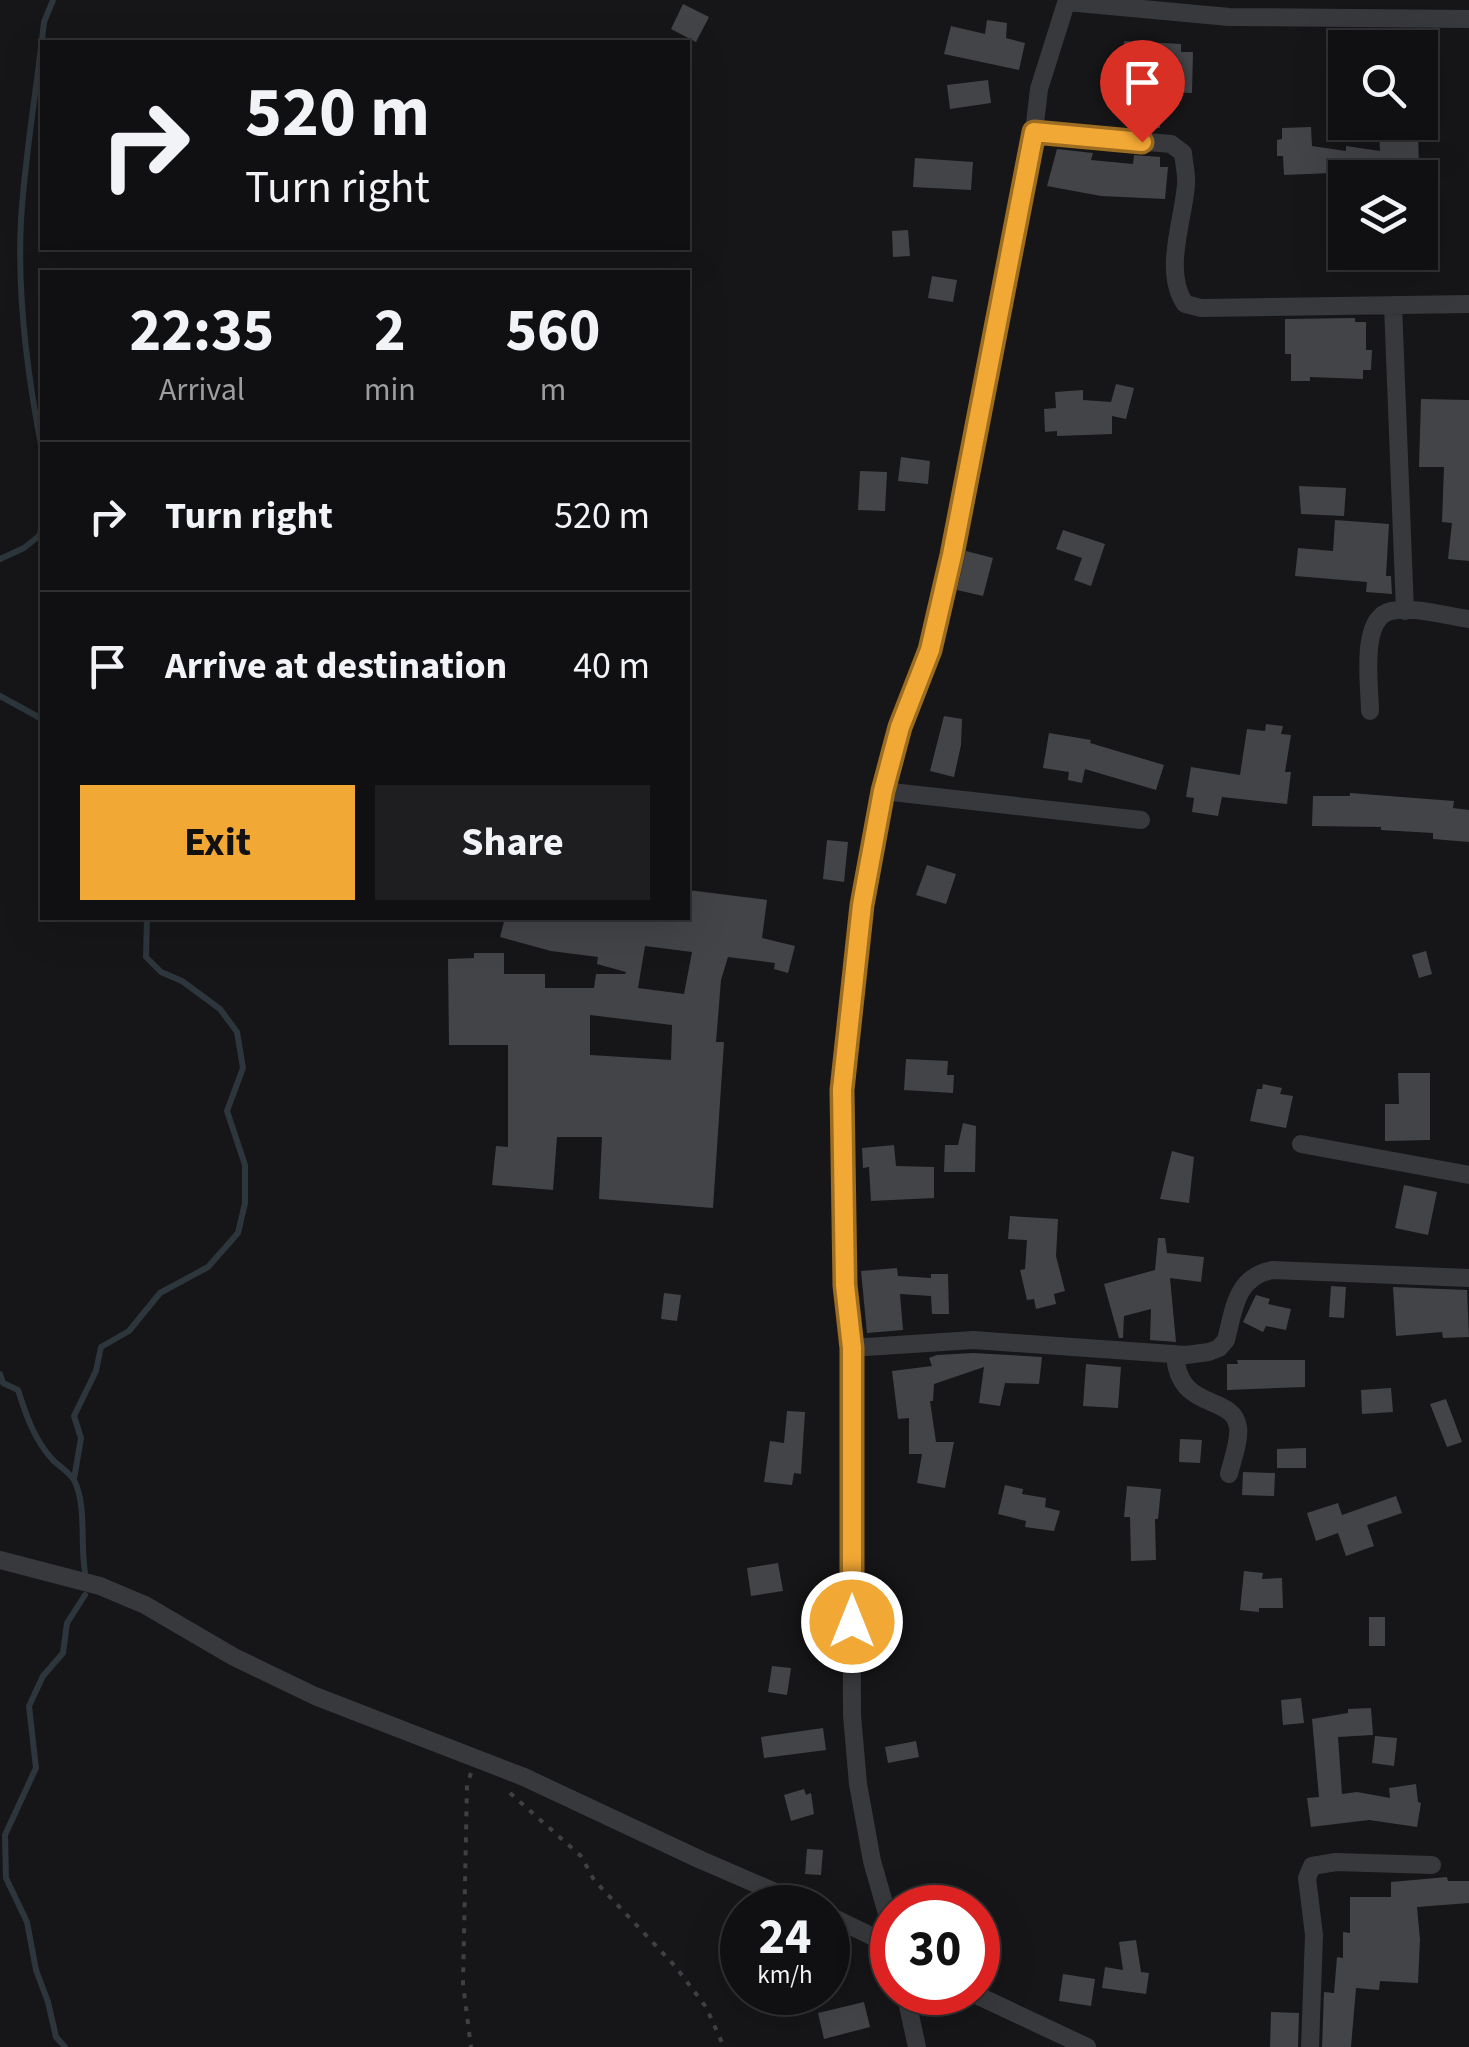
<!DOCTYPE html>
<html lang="en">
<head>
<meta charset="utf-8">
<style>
  :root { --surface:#101012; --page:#1e1e20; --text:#f1f3f6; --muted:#9c9d9f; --line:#303032; --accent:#f2a835 }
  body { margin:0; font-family:"Source Sans 3",sans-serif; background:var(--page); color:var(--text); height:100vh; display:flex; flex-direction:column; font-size:38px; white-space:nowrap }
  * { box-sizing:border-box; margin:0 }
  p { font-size:32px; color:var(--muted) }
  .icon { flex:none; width:55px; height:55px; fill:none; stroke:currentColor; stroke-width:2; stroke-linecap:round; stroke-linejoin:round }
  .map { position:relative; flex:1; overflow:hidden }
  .panel { position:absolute; left:40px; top:270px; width:650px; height:650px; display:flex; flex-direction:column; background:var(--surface); border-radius:0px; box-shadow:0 10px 40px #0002,0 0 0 2px var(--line) }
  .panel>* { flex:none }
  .hud { position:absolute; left:40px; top:40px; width:650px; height:210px; border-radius:0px; box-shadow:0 10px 40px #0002,0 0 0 2px var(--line); background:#101012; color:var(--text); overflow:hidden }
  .buttons { position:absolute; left:1328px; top:30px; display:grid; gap:20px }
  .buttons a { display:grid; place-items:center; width:110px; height:110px; border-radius:0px; background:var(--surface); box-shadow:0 10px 40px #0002,0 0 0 2px var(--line); font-size:50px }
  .speed { position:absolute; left:720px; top:1885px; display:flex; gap:20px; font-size:50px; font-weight:700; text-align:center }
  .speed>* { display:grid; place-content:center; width:130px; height:130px; border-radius:50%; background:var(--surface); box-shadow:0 10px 40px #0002,0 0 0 2px var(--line); line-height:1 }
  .speed small { font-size:25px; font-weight:400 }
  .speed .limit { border:15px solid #d22; background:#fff; color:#111 }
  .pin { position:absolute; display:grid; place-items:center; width:85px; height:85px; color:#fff; margin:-102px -42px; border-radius:50% 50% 50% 0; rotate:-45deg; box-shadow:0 0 10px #0007 }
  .pin .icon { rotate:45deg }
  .me { position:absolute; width:110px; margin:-55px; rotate:0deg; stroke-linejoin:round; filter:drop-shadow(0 0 8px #0008) }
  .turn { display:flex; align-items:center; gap:35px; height:210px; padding:0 40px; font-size:45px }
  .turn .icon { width:130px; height:130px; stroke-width:2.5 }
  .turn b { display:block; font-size:70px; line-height:85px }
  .eta { display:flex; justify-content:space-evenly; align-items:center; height:170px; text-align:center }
  .eta b { font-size:60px; font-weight:700; line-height:70px }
  .primary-button { display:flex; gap:20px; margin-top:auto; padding:20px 40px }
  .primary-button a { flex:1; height:115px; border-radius:0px; background:var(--accent); color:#111; font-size:40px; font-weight:700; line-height:115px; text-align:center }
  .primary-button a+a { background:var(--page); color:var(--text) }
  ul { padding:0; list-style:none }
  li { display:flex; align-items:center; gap:30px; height:150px; padding:0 40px; border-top:2px solid var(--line) }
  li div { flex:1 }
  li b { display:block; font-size:38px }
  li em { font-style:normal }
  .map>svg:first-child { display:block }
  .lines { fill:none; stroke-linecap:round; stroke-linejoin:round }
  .stream { stroke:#2c363c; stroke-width:6 }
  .building { fill:#424448; fill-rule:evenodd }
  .path { stroke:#3d4044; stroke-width:4; stroke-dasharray:5 8; stroke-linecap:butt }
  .street { stroke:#37393d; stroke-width:18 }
  .route-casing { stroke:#9d6d22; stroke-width:25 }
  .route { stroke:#f2a835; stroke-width:18 }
</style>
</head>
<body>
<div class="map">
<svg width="1469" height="2047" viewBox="0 0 1469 2047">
  <rect width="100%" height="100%" fill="#161618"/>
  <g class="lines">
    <!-- stream -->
    <path class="stream" d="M42,450C27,374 17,297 21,220C25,154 37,88 44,22L53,0
      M0,559L24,548L40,535L42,522
      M0,696L42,719
      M0,1374L3,1383L18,1390C26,1415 34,1439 52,1459C58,1466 70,1472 74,1480C87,1505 80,1545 85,1572
      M74,1479L81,1438L74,1416L96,1371L101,1347L129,1331L160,1293L208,1267L238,1233L245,1203V1165L227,1111L243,1068L237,1032L220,1009L182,981L161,972L146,957L147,918
      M65,2047L56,2037L48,2002L36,1970L27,1922L6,1878L5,1835L36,1768L29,1706L43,1676L63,1653L67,1623L85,1595"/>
  </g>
  <!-- building -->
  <path class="building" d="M683,4L709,17L696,42L671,29Z
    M987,20L1007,23L1006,38L1025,43L1019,70L944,54L951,26L985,34Z
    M1124,41L1181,44V52H1193L1192,93L1161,92L1160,128H1146L1144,85H1123Z
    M988,80L991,103L950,109L947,85Z
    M1311,127L1312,146L1346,151V146L1380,151L1379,133L1418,132L1419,168H1407L1408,175L1365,178L1332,176V173L1284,175L1283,156H1277V140L1282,139V128Z
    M1057,149L1093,153L1091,160L1133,164L1134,155L1160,157V167H1168L1165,199L1101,196L1047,186Z
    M915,158L973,162L971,190L913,187Z
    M908,230L910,256L893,257L892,231Z
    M932,276L957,280L953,302L928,298Z
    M1355,318V322H1366V350H1372L1371,370H1363V379L1310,377V381H1291V354H1285V319Z
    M1116,384L1134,388L1126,419L1112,416V434L1057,436V431L1045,432L1044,409L1056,408L1055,392L1083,390V400L1111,402Z
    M1421,399L1469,400V561L1448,559L1452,523L1442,522L1444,467H1419Z
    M901,457L930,461L928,484L898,481Z
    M860,471L887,472L885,511L858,510Z
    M1299,486L1346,488L1344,516L1301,514Z
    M1335,520L1389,524L1386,576H1391L1392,594L1366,592L1367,582L1295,576L1298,548L1333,551Z
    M1063,530L1105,544L1091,586L1074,580L1082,558L1056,549Z
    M966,551L993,558L983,596L957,590Z
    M944,716L962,719L961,745L954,777L930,771Z
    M1266,724L1283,726L1281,734L1291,735L1285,772H1291L1287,804L1222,797L1218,816L1192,812L1194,798L1186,797L1191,767L1240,775L1247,729L1265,731Z
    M1049,733L1091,740L1090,743L1164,765L1156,790L1085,769L1082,783L1068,780L1069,772L1043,768Z
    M1350,793L1454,801L1453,808L1469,810V842L1433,839V833L1381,830V827L1312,826L1313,796H1350Z
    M827,840L848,842L844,882L823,879Z
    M927,865L956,874L946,904L916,895Z
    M688,890L767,900L762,938L795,946L788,973L774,969L775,963L728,957L721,980L716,1042H724L713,1208L599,1199L602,1137H557L553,1190L492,1185L496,1146L508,1147V1045H449L448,959L474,958V953H504V974H545V988H594L596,974H625L626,972L597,964L598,957L551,951L500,937L505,918H688ZM645,946L692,952L684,994L638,988ZM590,1015L672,1025L671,1060L590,1055Z
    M1426,951L1432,974L1419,978L1412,955Z
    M906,1059L948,1061L947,1075H954L953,1093L904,1090Z
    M1398,1073H1430V1140L1385,1141V1104H1399Z
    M1263,1084L1282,1088L1280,1094L1293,1096L1286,1128L1250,1121L1257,1089H1262Z
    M963,1123L976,1126L975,1172H944L945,1145H958Z
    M894,1145L896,1166L934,1167V1198L871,1201L869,1167L863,1168L862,1148Z
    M1172,1151L1194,1157L1189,1203L1160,1199Z
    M1404,1185L1437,1192L1428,1235L1395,1228Z
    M1010,1216L1058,1219L1056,1256L1065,1291L1054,1294L1056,1304L1036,1309L1034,1299L1027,1300L1020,1270L1025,1269L1027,1240L1008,1239Z
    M1158,1238H1165L1167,1253L1204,1257L1201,1282L1170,1278L1176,1342L1150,1340L1151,1309L1124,1316L1123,1338H1119L1104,1284L1155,1270Z
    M897,1268L898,1276L931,1278V1274H948L949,1314H932L931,1296L900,1294L903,1330L867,1333L861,1271Z
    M1331,1286L1346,1287L1344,1318L1329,1317Z
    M1393,1287L1467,1290L1469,1337L1443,1338L1442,1332L1396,1336Z
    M664,1293L681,1295L677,1321L661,1319Z
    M1256,1295L1270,1299L1268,1304L1291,1309L1286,1330L1266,1326L1263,1332L1243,1322Z
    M973,1353L1042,1357L1039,1384L1005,1383L1000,1406L979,1403L984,1367L934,1384L933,1401H930L936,1442H954L945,1488L917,1483L922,1454H909V1418L898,1419L892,1371L932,1366L929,1358L937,1355Z
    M1237,1360H1305V1387L1227,1390V1364H1238Z
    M1086,1364L1121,1367L1118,1408L1083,1406Z
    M1391,1388L1393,1412L1362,1414L1361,1390Z
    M1446,1399L1462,1442L1447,1447L1430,1404Z
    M787,1411L805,1412L801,1474L794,1473L792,1485L764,1482L770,1441L784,1443Z
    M1180,1439L1202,1440L1200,1463L1179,1462Z
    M1306,1448V1468H1277V1449Z
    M1243,1472L1275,1473L1274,1496L1242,1495Z
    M1005,1485L1023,1489L1022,1494L1046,1498L1045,1507L1060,1511L1054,1531L1025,1527L1026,1521L998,1514Z
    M1127,1486L1161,1489L1158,1519H1155L1156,1560L1131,1561L1130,1517H1124Z
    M1396,1496L1402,1513L1367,1525L1374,1546L1346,1556L1338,1533L1316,1541L1307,1513L1338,1503L1342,1515Z
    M778,1563L783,1591L751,1596L747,1568Z
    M1244,1571L1263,1573L1262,1579L1282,1578L1283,1608H1259V1612L1240,1610Z
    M1369,1617H1385V1646H1369Z
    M772,1666L791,1668L787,1695L768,1692Z
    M1301,1698L1304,1723L1283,1725L1281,1700Z
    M1371,1708L1373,1735L1338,1737L1342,1794L1357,1792L1390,1798L1389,1788L1416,1784L1418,1802L1421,1803L1417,1827L1369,1820L1311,1827L1307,1798L1319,1797L1312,1719L1348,1713V1709Z
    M823,1728L826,1750L764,1758L761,1737Z
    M1375,1736L1397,1738L1394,1766L1372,1763Z
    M916,1741L919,1757L888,1763L885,1747Z
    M804,1789L806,1795L811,1793L814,1814L791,1821L784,1795Z
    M807,1849L823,1850L821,1875L805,1874Z
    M1447,1877L1448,1881H1469V1903L1417,1907L1420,1940L1418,1983L1380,1981L1379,1990L1356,1988L1351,2047H1322L1324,1992L1334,1993L1337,1957L1343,1958V1932L1350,1933V1897H1391V1882Z
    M1136,1940L1141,1972L1149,1973L1146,1994L1102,1988L1105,1967L1123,1970L1119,1942Z
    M1063,1974L1095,1979L1091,2006L1059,2001Z
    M864,2002L870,2027L824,2039L818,2013Z
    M1271,2012L1299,2013L1298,2047H1270Z"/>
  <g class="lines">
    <!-- path -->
    <path class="path" d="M471,1773L467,1785L463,1984L471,2047
      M510,1793L581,1856L594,1880L675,1966L706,2007L724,2047"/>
    <!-- street -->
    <path class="street" d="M1067,2L1229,17L1469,19
      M1034,132L1171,144L1183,153C1184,164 1187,175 1186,185C1183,222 1163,271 1185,304L1201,308L1469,304
      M1393,305L1405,611
      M1370,711C1370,687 1359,618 1391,611C1413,606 1446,616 1469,619
      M883,791L1141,820
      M1301,1144L1469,1175
      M851,1348L973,1340L1186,1355L1209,1352L1219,1348L1226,1340C1234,1309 1236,1277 1272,1270L1469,1278
      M1175,1354C1178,1413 1233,1393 1238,1427C1240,1440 1232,1461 1229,1474
      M0,1560L100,1586L145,1605L234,1657L315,1696L524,1777L701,1860L812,1908
      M828,1915L892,1946
      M892,1931L872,1861L858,1784L852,1715L851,1348L845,1285L842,1090L862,905L883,791L900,727L930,650L952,555L1034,132L1039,89L1067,0
      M905,1992L917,2047
      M970,1992L1087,2047
      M1310,2047L1314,1935L1307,1878L1312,1866L1336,1862L1432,1865"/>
  </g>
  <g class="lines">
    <!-- route casing -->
    <g class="route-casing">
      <path id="route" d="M852,1622V1348L845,1285L842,1090L862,905L883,791L900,727L930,650L952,555L1034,132L1142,142"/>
    </g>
    <!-- route -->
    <use href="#route" class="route"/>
  </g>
</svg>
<div class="buttons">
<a><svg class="icon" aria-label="search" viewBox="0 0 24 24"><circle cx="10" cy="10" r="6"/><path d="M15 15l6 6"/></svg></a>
<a><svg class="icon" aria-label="layers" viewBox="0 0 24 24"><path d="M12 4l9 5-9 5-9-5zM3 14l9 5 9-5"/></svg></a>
</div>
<div class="speed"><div>24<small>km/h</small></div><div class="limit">30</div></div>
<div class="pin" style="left:1142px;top:142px;background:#d93025"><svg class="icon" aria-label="arrive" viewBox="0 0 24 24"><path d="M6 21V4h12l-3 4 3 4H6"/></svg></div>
<svg class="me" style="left:852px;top:1622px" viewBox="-20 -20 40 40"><circle r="17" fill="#f2a835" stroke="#fff" stroke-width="3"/><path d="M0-11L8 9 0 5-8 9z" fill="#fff"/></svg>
<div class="hud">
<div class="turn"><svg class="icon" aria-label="right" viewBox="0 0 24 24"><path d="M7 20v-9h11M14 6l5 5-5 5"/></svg><div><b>520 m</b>Turn right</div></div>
</div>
<section class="panel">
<div class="eta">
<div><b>22:35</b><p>Arrival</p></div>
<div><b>2</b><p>min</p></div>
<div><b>560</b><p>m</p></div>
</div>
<ul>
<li><svg class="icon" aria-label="right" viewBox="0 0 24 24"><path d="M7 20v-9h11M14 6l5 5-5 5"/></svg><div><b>Turn right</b></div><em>520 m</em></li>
<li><svg class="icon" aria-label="arrive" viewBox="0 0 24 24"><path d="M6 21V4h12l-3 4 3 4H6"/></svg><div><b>Arrive at destination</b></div><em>40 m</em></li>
</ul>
<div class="primary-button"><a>Exit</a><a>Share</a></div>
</section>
</div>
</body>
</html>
